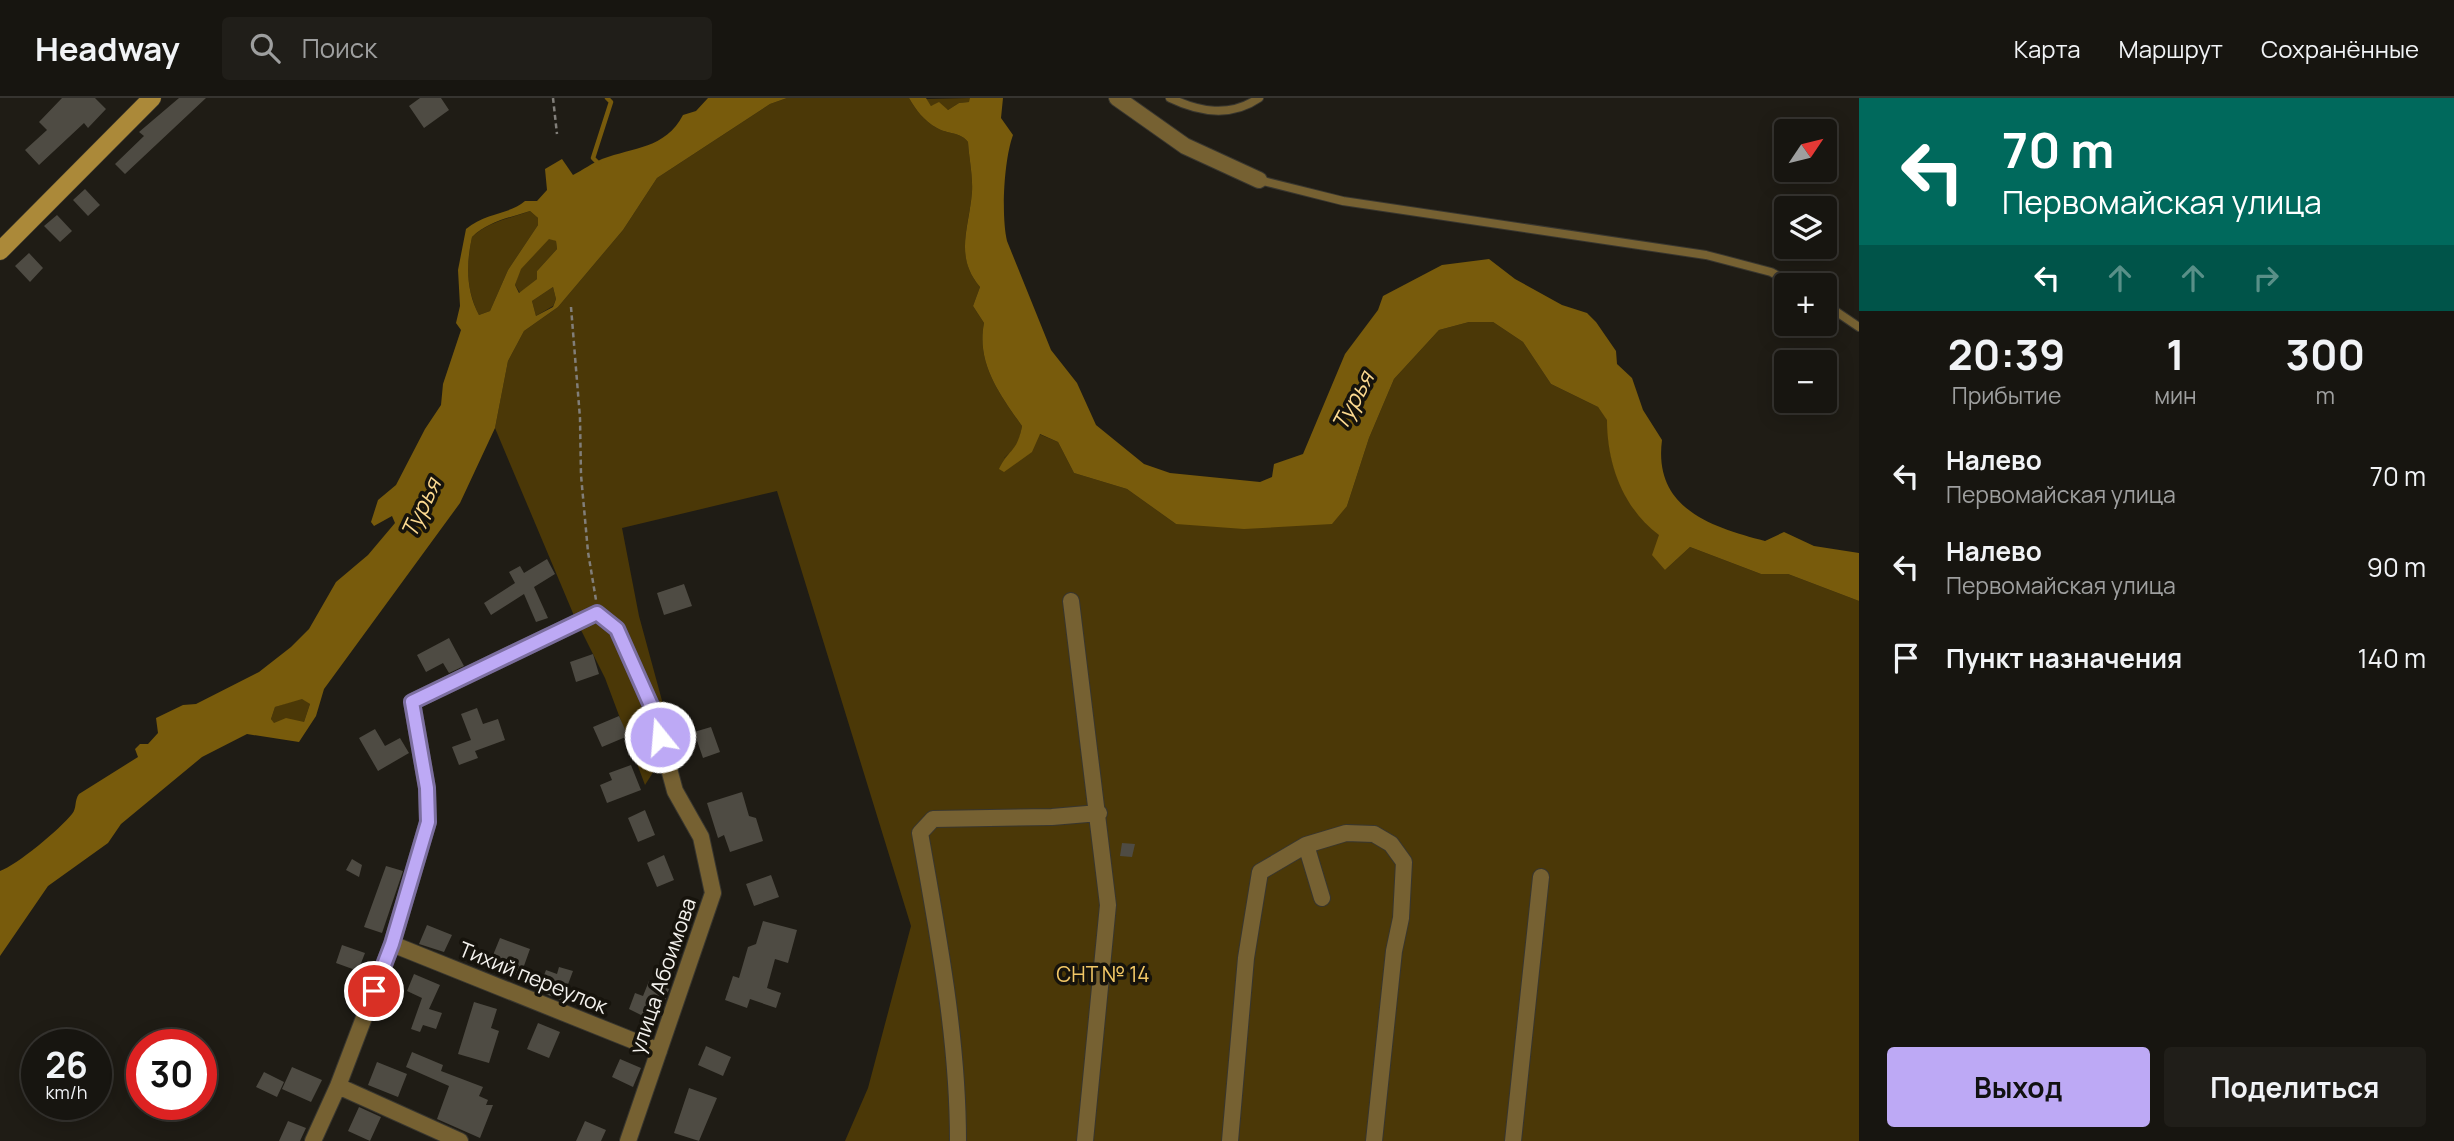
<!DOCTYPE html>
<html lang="ru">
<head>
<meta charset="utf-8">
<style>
  :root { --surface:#171510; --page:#201e19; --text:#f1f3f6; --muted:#9e9f9f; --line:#363430; --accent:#bda9f5 }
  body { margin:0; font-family:Manrope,sans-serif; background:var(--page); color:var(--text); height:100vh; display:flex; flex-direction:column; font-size:26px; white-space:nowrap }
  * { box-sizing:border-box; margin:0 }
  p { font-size:23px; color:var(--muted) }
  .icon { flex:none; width:38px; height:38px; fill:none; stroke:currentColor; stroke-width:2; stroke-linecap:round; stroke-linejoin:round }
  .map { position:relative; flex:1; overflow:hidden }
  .details { display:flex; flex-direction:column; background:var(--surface); width:595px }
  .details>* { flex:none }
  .banner { background:#00695c; color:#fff; overflow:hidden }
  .needle { width:46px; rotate:55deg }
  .buttons { position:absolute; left:1774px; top:21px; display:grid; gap:14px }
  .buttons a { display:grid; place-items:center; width:63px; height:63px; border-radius:7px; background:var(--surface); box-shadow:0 4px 18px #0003,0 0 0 2px var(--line); font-size:35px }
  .speed { position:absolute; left:21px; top:931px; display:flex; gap:14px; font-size:35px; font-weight:700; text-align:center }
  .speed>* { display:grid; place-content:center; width:91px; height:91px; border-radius:50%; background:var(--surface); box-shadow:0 4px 18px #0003,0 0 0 2px var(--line); line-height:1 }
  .speed small { font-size:18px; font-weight:400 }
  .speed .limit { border:10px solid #d22; background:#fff; color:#111 }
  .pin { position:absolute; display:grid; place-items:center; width:60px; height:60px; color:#fff; margin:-30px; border:4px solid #fff; border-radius:50%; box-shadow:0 2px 7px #0007 }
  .me { position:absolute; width:77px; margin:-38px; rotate:343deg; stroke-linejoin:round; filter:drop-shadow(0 0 5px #0008) }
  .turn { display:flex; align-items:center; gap:24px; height:147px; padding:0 28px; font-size:32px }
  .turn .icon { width:91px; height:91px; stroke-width:2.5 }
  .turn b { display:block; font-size:49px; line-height:60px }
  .lanes { display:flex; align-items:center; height:66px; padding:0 28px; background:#0003; justify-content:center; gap:35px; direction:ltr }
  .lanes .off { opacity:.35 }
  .eta { display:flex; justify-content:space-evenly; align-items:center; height:119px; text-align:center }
  .eta b { font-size:42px; font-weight:700; line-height:49px }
  .action { display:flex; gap:14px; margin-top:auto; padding:14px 28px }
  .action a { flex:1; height:80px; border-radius:7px; background:var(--accent); color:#111; font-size:28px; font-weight:700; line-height:80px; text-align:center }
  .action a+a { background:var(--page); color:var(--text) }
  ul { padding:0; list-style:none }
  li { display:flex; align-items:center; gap:21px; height:91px; padding:0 28px }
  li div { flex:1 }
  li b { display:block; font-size:26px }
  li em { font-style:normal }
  header { display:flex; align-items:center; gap:42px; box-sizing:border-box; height:98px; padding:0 35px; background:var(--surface); border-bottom:2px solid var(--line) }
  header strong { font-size:33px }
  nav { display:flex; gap:38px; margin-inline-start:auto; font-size:24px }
  .search { width:490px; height:63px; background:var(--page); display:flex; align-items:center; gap:18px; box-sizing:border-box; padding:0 24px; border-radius:7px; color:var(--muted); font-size:26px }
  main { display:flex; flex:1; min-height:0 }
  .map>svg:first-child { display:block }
  .green { fill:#4b3807 }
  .water { fill:#785b0c; fill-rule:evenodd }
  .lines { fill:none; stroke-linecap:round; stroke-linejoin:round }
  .stream { stroke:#785b0c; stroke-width:4.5 }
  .building { fill:#4e4b43 }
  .lane-casing { stroke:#38362f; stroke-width:10 }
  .street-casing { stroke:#38362f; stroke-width:18 }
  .secondary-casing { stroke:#38362f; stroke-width:19 }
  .path { stroke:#817e79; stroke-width:2.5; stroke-dasharray:5 3.5; stroke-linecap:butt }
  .lane { stroke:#766132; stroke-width:8 }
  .street { stroke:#766132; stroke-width:16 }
  .secondary { stroke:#ab8939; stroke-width:18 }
  .route-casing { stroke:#7b6e9f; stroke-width:18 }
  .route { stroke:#bda9f5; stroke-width:12 }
  .labels { text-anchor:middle; stroke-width:7; stroke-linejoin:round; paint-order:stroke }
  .park-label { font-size:21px; fill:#f2c766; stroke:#16130c }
  .street-label { font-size:21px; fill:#f3f1ed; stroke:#16130c }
  .water-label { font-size:23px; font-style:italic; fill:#fdda90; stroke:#16130c }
</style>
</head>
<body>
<header>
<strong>Headway</strong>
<div class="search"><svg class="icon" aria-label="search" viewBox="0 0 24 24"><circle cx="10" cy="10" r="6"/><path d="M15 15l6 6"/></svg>Поиск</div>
<nav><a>Карта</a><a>Маршрут</a><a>Сохранённые</a></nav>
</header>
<main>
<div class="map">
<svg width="1859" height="1043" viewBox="0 0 1859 1043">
  <rect width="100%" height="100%" fill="#1f1c15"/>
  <!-- green -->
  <path class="green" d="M787,0H909C916,12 924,23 937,30C947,36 961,34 968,44C969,60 973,78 972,94C969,130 954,158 980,189L973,208L984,225C976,265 1000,297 1022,328L1018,348L1004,360L1039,336L1058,344L1074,375L1127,391L1176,426L1347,408L1369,340L1394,281L1439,232L1469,224H1493L1523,244L1551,286L1598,309L1608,322C1606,364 1625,411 1660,437L1665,472L1690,449L1761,476H1788L1859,503V1043H845L868,990L911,828L777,393L622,430L639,518L673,643L645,687L605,580L575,520L495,330L508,263L524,233L558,209L623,132L657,80L770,6Z
    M970,0V4L959,5L948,12L937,7L931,8L926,1Z
    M530,113L538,120V127L508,172L490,213L479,217C466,192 466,166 472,139C489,123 509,121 530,113Z
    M549,140L556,143L557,151L537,173V181L520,195L515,187L520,171Z
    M553,189L556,201L553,208L536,218L532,203Z
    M302,600L310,606L304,624L274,626L271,621L275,609Z"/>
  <!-- water -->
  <path class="water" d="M708,0H787L770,6L657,80L623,132L558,209L524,233L508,263L495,330L460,405L324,591L316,618L299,644L247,636L202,659L121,726L108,745L48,788L0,858V773C17,767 60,731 72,716C77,710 74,703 79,696L138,659L135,651L140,646H148L158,635L156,620L183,607L196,606L259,574L291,549L309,531L336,484L368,457L395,425L392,418L374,428L371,424L378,402L396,387L425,331L441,307L443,286L461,232L456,225L460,208L458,172L466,131C486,114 509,117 525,103H537L547,92L545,71L562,61L573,77C583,72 592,65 602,61C634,49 665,51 683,17L696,13ZM530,113L538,120V127L508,172L490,213L479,217C466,193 466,166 472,139C489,123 509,120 530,113ZM549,141L556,143L557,151L537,173V181L519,195L515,187L521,171ZM553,189L556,201L553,209L536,218L532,203ZM302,601L310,606L304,624L286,620L274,625L271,621L275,609Z
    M909,0H926L931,8L939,4L948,12L959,5L969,4L970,0H1003L1001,20L1013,37C1004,62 1001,117 1007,143L1051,252L1077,285L1096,327L1144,366L1170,375L1260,384L1272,379L1274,366L1303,356L1345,256L1378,212L1383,198L1442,167L1489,161L1515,181L1562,207L1587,215L1596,224L1616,253L1617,266L1632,280L1643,312L1662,342C1653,411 1712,429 1765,443L1784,434L1814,448L1859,455V503L1788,476H1761L1690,449L1665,472L1652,457L1659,437C1623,410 1607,366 1607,322L1598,309L1551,286L1523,244L1493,224H1469L1439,232L1394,281L1369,340L1347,408L1332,426L1244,431L1176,426L1127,391L1074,375L1058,344L1040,336L1032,354L1004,374L999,371C1009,350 1017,355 1022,328C1000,297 976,265 984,225L973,208L980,189C954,158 969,131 972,94C973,78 969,60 968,44C961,34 947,36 937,30C924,23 916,12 909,0Z"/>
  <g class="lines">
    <!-- stream -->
    <path class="stream" d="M599,66L593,60L611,4L607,0"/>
  </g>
  <!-- building -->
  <path class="building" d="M62,0H95L106,11L88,30L84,25L39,67L25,52L47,32L39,24Z
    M179,0H206L125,76L115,66L144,38L139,34Z
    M420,0H441L449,12L424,30L409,8Z
    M85,91L100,107L88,118L73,102Z
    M57,117L72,133L60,144L44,128Z
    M29,155L43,170L30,184L15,168Z
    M547,461L555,476L534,489L548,520L536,524L524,496L491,517L484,505L515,485L509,474L520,468L524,475Z
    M684,486L692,508L664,517L657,495Z
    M449,540L464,568L449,575L443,565L426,574L417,557Z
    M593,556L599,576L576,584L570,564Z
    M477,610L483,626L498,621L505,642L475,653L478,660L459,667L452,649L471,642L461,616Z
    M619,618L628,638L602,649L593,629Z
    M711,629L720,654L703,660L694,634Z
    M375,631L385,648L400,640L409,655L378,673L359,640Z
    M631,667L641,692L607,705L600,687L612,682L609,675Z
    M742,694L749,718L756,720L763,743L730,754L724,737L718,740L707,705Z
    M645,712L655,737L638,744L628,720Z
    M1122,745L1135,746L1132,759L1120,758Z
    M664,757L674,782L657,789L647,765Z
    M352,761L362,767L359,779L346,772Z
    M386,768L403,773L382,835L364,829Z
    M771,777L779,799L754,808L746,786Z
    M763,823L797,832L788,865L775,861L767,890L781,895L776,910L750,901L747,910L725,902L733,878L739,880L748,849L756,846Z
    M427,827L452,837L444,854L419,846Z
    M500,840L530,851L520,879L489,867Z
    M342,847L365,855L358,873L336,865Z
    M559,869L573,873L567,889L576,892L571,906L538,893L546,872L557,876Z
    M414,876L440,887L429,911L442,915L436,931L423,927L420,934L411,931L422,900L407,893Z
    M649,883L669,891L657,925L629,911L635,895L643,898Z
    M474,904L497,911L491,930L499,933L489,965L458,956Z
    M538,925L560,934L549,960L527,951Z
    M706,948L731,959L723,978L698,967Z
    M412,954L443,967L441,973L483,989L479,998L488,1002L486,1007H493L480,1040L437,1021L449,988L406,969Z
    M620,961L641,970L633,989L612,979Z
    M377,964L407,976L398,999L368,987Z
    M292,969L322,982L311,1004L282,991Z
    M264,974L284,984L277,999L256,989Z
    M689,990L717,1000L699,1043L674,1035Z
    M359,1009L381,1019L370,1043L348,1033Z
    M288,1023L306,1030L300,1043H279Z
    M585,1023L606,1032L601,1043H576Z"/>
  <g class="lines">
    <!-- lane casing -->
    <g class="lane-casing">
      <path id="lane" d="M1170,0C1199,14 1230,20 1259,0
        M1259,82L1343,103L1706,157L1771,174L1795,187
        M1825,206L1859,229"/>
    </g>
    <!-- street casing -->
    <g class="street-casing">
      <path id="street" d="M1117,0L1185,48L1259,82
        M1071,503L1108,807L1085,1043
        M1322,800L1306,747L1346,735L1374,736L1391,746L1404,764L1401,820L1394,853L1374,1043
        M392,846L659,953
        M338,988L460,1043
        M313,1043L338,988L392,846L428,724L427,690L412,604L597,515L617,531L653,612L675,693L701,739L713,795L628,1043
        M958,1043C958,939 938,837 920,735L933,721L1052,719L1099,715
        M1230,1043L1246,860L1260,774L1306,747
        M1513,1043L1541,779"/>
    </g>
    <!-- secondary casing -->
    <g class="secondary-casing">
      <path id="secondary" d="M0,153L152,0"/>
    </g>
    <!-- path -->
    <path class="path" d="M553,0L557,36
      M571,209L580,320L581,377L588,454L596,502"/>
    <!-- lane -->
    <use href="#lane" class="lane"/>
    <!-- street -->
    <use href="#street" class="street"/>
    <!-- secondary -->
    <use href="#secondary" class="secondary"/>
  </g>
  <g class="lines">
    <!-- route casing -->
    <g class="route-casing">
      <path id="route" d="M374,893L392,846L428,724L427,690L412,604L597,515L617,531L653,612L660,639"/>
    </g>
    <!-- route -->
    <use href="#route" class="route"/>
  </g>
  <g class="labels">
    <!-- park labels -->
    <g class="park-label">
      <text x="1103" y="884">СНТ № 14</text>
    </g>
    <!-- street labels -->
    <g class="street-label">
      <text transform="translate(663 878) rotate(-71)" y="7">улица Абоимова</text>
      <text transform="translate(533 880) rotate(22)" y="7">Тихий переулок</text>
    </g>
    <!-- water labels -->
    <g class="water-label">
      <text transform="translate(1353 303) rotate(-62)" y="8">Турья</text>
      <text transform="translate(421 410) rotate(-65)" y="8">Турья</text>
    </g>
  </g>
</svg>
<div class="buttons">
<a><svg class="needle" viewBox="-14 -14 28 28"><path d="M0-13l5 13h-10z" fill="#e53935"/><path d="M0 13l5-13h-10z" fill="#9e9f9f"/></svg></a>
<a><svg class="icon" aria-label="layers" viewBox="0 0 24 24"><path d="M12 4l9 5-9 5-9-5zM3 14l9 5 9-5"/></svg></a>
<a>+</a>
<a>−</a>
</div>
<div class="speed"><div>26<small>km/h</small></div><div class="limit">30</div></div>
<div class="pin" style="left:374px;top:893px;background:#d93025"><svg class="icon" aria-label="arrive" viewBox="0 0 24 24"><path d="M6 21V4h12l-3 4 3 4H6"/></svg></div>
<svg class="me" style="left:660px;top:639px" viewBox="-20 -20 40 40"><circle r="17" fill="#bda9f5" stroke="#fff" stroke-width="3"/><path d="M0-11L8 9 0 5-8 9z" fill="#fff"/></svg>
</div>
<section class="details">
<div class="banner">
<div class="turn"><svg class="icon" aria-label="left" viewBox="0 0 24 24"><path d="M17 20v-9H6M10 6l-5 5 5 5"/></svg><div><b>70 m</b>Первомайская улица</div></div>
<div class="lanes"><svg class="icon" aria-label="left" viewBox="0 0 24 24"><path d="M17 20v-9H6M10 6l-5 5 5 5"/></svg><svg class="icon off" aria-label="ahead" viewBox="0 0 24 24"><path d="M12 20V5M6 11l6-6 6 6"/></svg><svg class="icon off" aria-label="ahead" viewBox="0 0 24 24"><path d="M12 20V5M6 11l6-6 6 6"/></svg><svg class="icon off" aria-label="right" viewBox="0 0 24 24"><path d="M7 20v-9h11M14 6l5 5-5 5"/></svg></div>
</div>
<div class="eta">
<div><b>20:39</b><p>Прибытие</p></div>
<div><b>1</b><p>мин</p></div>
<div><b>300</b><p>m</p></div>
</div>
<ul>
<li><svg class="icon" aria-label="left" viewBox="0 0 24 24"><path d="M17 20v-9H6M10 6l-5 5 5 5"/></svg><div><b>Налево</b><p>Первомайская улица</p></div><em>70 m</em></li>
<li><svg class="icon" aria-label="left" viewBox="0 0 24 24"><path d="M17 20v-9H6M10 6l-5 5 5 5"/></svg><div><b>Налево</b><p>Первомайская улица</p></div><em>90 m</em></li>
<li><svg class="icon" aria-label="arrive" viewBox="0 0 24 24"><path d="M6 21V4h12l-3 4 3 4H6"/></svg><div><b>Пункт назначения</b></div><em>140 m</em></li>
</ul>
<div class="action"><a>Выход</a><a>Поделиться</a></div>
</section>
</main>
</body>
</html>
